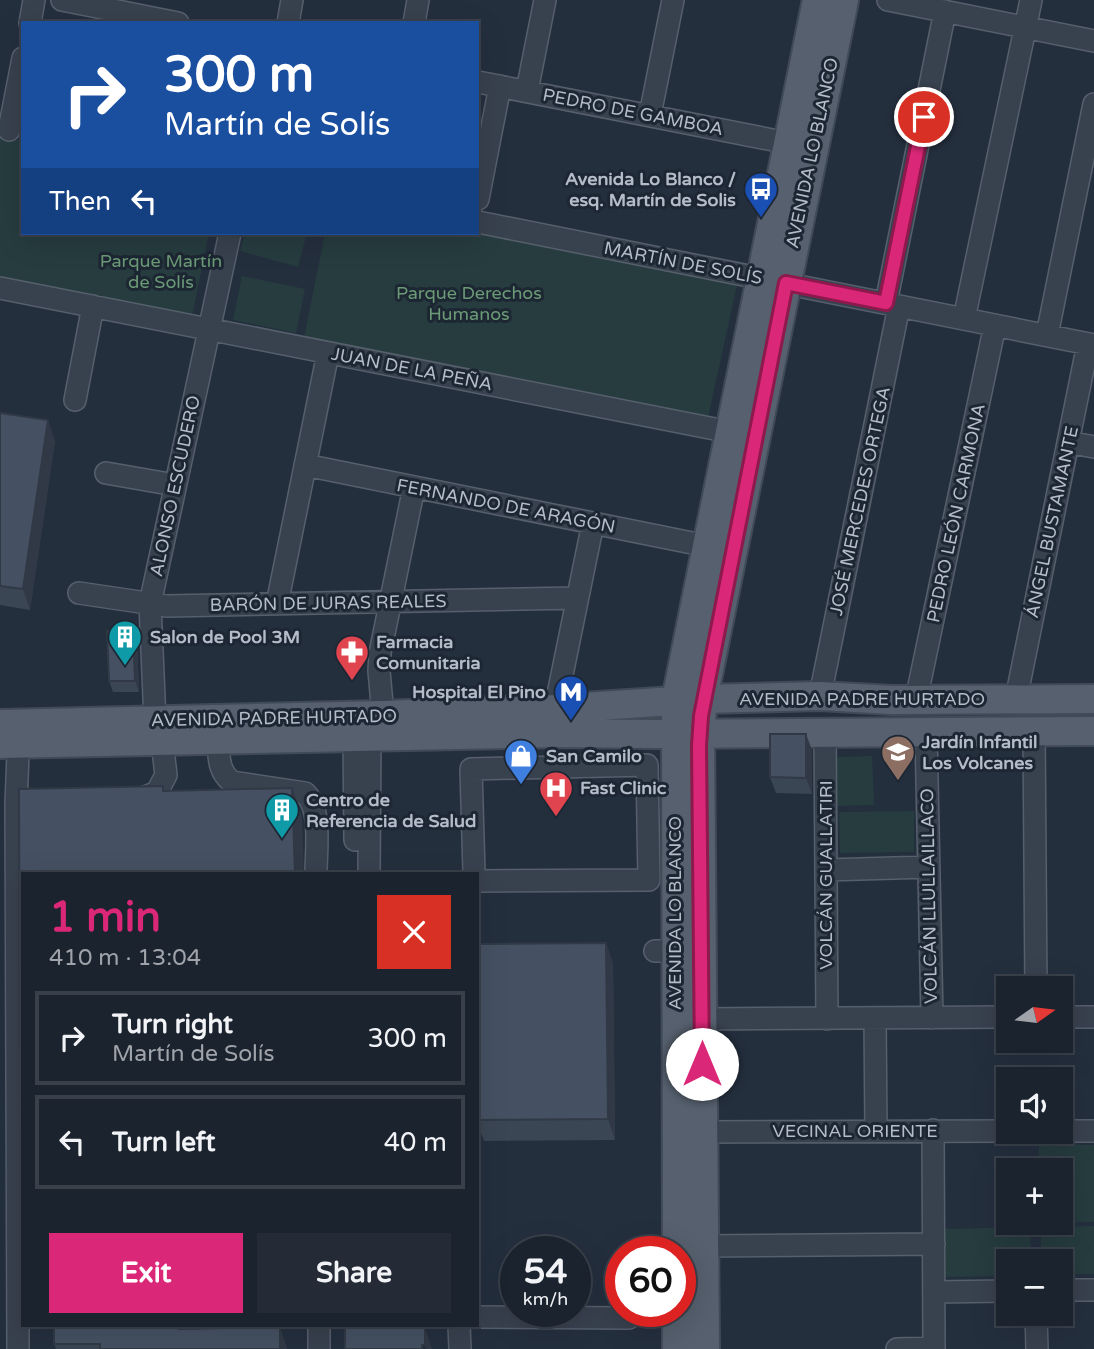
<!DOCTYPE html>
<html lang="en">
<head>
<meta charset="utf-8">
<style>
  :root { --surface:#1b232e; --page:#242b36; --text:#f1f3f6; --muted:#a0a4aa; --line:#39404a; --accent:#db2777 }
  body { margin:0; font-family:"Varela Round",sans-serif; background:var(--page); color:var(--text); height:100vh; display:flex; flex-direction:column; font-size:26px; white-space:nowrap }
  * { box-sizing:border-box; margin:0 }
  p { font-size:23px; color:var(--muted) }
  .icon { flex:none; width:38px; height:38px; fill:none; stroke:currentColor; stroke-width:2; stroke-linecap:round; stroke-linejoin:round }
  .map { position:relative; flex:1; overflow:hidden }
  .drawer { position:absolute; left:21px; top:872px; width:458px; height:455px; display:flex; flex-direction:column; background:var(--surface); border-radius:0px; box-shadow:0 7px 28px #0002,0 0 0 2px var(--line) }
  .drawer>* { flex:none }
  .hud { position:absolute; left:21px; top:21px; width:458px; height:214px; border-radius:0px; box-shadow:0 7px 28px #0002,0 0 0 2px var(--line); background:#1a4fa0; color:#fff; overflow:hidden }
  .needle { width:46px; rotate:76deg }
  .fabs { position:absolute; left:996px; top:976px; display:grid; gap:14px }
  .fabs a { display:grid; place-items:center; width:77px; height:77px; border-radius:0px; background:var(--surface); box-shadow:0 7px 28px #0002,0 0 0 2px var(--line); font-size:35px }
  .speed { position:absolute; left:500px; top:1236px; display:flex; gap:14px; font-size:35px; font-weight:700; text-align:center }
  .speed>* { display:grid; place-content:center; width:91px; height:91px; border-radius:50%; background:var(--surface); box-shadow:0 7px 28px #0002,0 0 0 2px var(--line); line-height:1 }
  .speed small { font-size:18px; font-weight:400 }
  .speed .limit { border:10px solid #d22; background:#fff; color:#111 }
  .pin { position:absolute; display:grid; place-items:center; width:60px; height:60px; color:#fff; margin:-30px; border:4px solid #fff; border-radius:50%; box-shadow:0 2px 7px #0007 }
  .me { position:absolute; width:77px; margin:-38px; rotate:0deg; stroke-linejoin:round; filter:drop-shadow(0 0 5px #0008) }
  .turn { display:flex; align-items:center; gap:24px; height:147px; padding:0 28px; font-size:32px }
  .turn .icon { width:91px; height:91px; stroke-width:2.5 }
  .turn b { display:block; font-size:49px; line-height:60px }
  .then { display:flex; align-items:center; height:66px; padding:0 28px; background:#0003; gap:14px; font-size:26px }
  .round { display:grid; place-items:center; flex:none; width:74px; height:74px; border-radius:0px; background:var(--page) }
  .head { display:flex; align-items:center; justify-content:space-between; height:119px; padding:0 28px }
  h1 { font-size:42px; font-weight:700; line-height:52px; color:var(--accent) }
  .primary-button { display:flex; gap:14px; margin-top:auto; padding:14px 28px }
  .primary-button a { flex:1; height:80px; border-radius:0px; background:var(--accent); color:#fff; font-size:28px; font-weight:700; line-height:80px; text-align:center }
  .primary-button a+a { background:var(--page); color:var(--text) }
  ul { padding:0; list-style:none }
  li { display:flex; align-items:center; gap:21px; height:94px; margin:0 14px 10px; padding:0 14px; border:4px solid var(--line); border-radius:0px }
  li div { flex:1 }
  li b { display:block; font-size:26px }
  li em { font-style:normal }
  .map>svg:first-child { display:block }
  .green { fill:#263c3f }
  .lines { fill:none; stroke-linecap:round; stroke-linejoin:round }
  .minor-casing { stroke:#565f6c; stroke-width:24 }
  .major-casing { stroke:#414a57; stroke-width:32 }
  .minor { stroke:#38414e; stroke-width:21 }
  .major { stroke:#56606e; stroke-width:28 }
  .wall { fill:#3b4654 }
  .shaded-wall { fill:#303945 }
  .building { fill:#455162; stroke:#303945; stroke-width:2 }
  .route-casing { stroke:#8e194d; stroke-width:18 }
  .route { stroke:#db2777; stroke-width:12 }
  .labels { text-anchor:middle; stroke-width:6; stroke-linejoin:round; paint-order:stroke }
  .street-label { font-size:18px; fill:#b4bcc9; stroke:#1d2633 }
  .poi-label { font-size:18px; font-weight:bold; fill:#b4bcc9; stroke:#1d2633; text-anchor:start }
  .park-label { font-size:18px; fill:#6b9a76; stroke:#1d2633 }
</style>
</head>
<body>
<div class="map">
<svg width="1094" height="1349" viewBox="0 0 1094 1349">
  <rect width="100%" height="100%" fill="#242f3e"/>
  <!-- green -->
  <path class="green" d="M0,136L23,141V233H209L192,316L0,280Z
    M245,233H307L298,267L240,251Z
    M325,233H475L737,285L707,422L303,343Z
    M242,276L305,289L296,333L233,320Z
    M872,756L874,805L836,806L835,757Z
    M914,811V852L840,853L839,812Z
    M1039,1144L1094,1145V1222H1061L1060,1171H1038Z
    M1094,1226V1274H1061L1060,1262H1041V1227Z
    M1030,1227L1031,1262H1008V1276L944,1277L943,1229Z"/>
  <g class="lines">
    <!-- minor casing -->
    <g class="minor-casing">
      <path id="minor" d="M62,0L178,23
        M888,0L1094,41
        M30,23L34,0
        M288,23L292,0
        M414,23L418,0
        M478,82L788,143
        M527,91L545,0
        M650,115L673,0
        M9,130L23,58
        M478,199L500,86
        M478,222L1094,345
        M0,288L730,432
        M886,303L945,11
        M964,319L1031,0
        M1047,335L1094,104
        M75,400L93,306
        M1068,442L1094,447
        M305,465L707,546
        M106,473L175,485
        M79,593L167,606L577,598
        M277,604L328,353
        M820,696L899,306
        M1016,699L1088,344
        M916,700L995,325
        M555,709L593,523
        M383,715L379,671L380,653L414,487
        M1034,731L1036,989
        M825,732L827,1019
        M926,732L932,1018
        M354,737L355,840
        M218,740C219,757 218,771 232,782L305,793C322,809 316,850 316,873
        M138,800L157,792L166,775L162,741L155,721L150,604L230,233
        M826,870L928,867
        M369,873L370,737
        M474,873L471,769L647,765L649,880L478,881
        M655,951H676
        M1060,1017H1094
        M875,1018L876,1131
        M702,1019L1008,1017
        M933,1130L934,1349
        M1060,1131H1094
        M703,1132L1008,1131
        M704,1246L934,1244
        M1060,1290H1094
        M934,1292L1008,1291
        M1036,1314L1037,1349
        M478,1317L629,1318
        M459,1325L460,1349
        M18,1349L16,804L19,729
        M319,1349V1325
        M897,1349L934,1348"/>
    </g>
    <!-- major casing -->
    <g class="major-casing">
      <path id="major" d="M0,724L383,715L555,709L703,699L820,696L891,700L1094,699
        M0,744L560,733L655,734L1094,731
        M677,1251L676,700L817,0
        M677,1311V1349
        M705,1349L700,733L703,699L844,0"/>
    </g>
    <!-- minor -->
    <use href="#minor" class="minor"/>
    <!-- major -->
    <use href="#major" class="major"/>
  </g>
  <!-- wall -->
  <path class="wall" d="M0,413L55,441L30,610L0,605Z
    M137,641L139,692H113L109,681Z
    M812,750V794L776,793L770,777Z
    M606,943L613,964L615,1140L484,1141L478,1125V944Z
    M222,1325H252L253,1328L280,1327L287,1349H56L54,1344L189,1328H222Z"/>
  <!-- shaded-wall -->
  <path class="shaded-wall" d="M48,420L55,441L30,610L23,589Z
    M133,631L137,641L139,692L135,681Z
    M806,734L812,750V794L806,778Z
    M292,788L302,817L304,873H295Z
    M606,943L613,964L615,1140L608,1119Z
    M179,1325H189L190,1349L179,1329Z
    M245,1325H252L256,1334L245,1328Z
    M414,1325H421V1349L414,1328Z
    M280,1327L287,1349H280Z
    M425,1328L432,1349H426L425,1345Z"/>
  <!-- building -->
  <path class="building" d="M0,413L48,420L23,589L0,586Z
    M107,631H133L135,681H109Z
    M770,734H806V778L770,777Z
    M163,786V791L292,788L295,873H23V1130H20L19,789Z
    M606,943L608,1119L478,1120V944Z
    M54,1325H179V1329L222,1328V1325H245V1328L280,1327V1349H100V1344H54Z
    M345,1325H414V1328H425V1345H422V1349H345Z"/>
  <g class="lines">
    <!-- route casing -->
    <g class="route-casing">
      <path id="route" d="M702,1064L699,745L701,716L786,283L886,303L924,117"/>
    </g>
    <!-- route -->
    <use href="#route" class="route"/>
  </g>
  <!-- icons -->
  <defs>
    <g id="bus-pin" transform="scale(1.75)"><path d="M0 17L-7.5 6A9.5 9.5 0 1 1 7.5 6Z" fill="#1a4fb4" stroke="#1d2633"/><path d="M-5-6H5V4H4V6H2V4H-2V6H-4V4H-5ZM-3.5-4V0h7V-4ZM-3.5 1.2v1.5H-2V1.2ZM2 1.2v1.5H3.5V1.2Z" fill="#fff"/></g>
    <g id="building-pin" transform="scale(1.75)"><path d="M0 17L-7.5 6A9.5 9.5 0 1 1 7.5 6Z" fill="#0f9aa8" stroke="#1d2633"/><path d="M-4-6H4V6H1V3H-1V6H-4ZM-2.5-4.3h1.7v1.8h-1.7ZM.8-4.3h1.7v1.8H.8ZM-2.5-1h1.7V.8h-1.7ZM.8-1h1.7V.8H.8Z" fill="#fff"/></g>
    <g id="pharmacy-pin" transform="scale(1.75)"><path d="M0 17L-7.5 6A9.5 9.5 0 1 1 7.5 6Z" fill="#e0444e" stroke="#1d2633"/><path d="M-2-6h4v4h4v4h-4v4h-4v-4h-4v-4h4Z" fill="#fff"/></g>
    <g id="metro-pin" transform="scale(1.75)"><path d="M0 17L-7.5 6A9.5 9.5 0 1 1 7.5 6Z" fill="#1a4fb4" stroke="#1d2633"/><path d="M-5.5 5V-5H-3L0 0L3-5H5.5V5H3V-.5L0 4L-3-.5V5Z" fill="#fff"/></g>
    <g id="school-pin" transform="scale(1.75)"><path d="M0 17L-7.5 6A9.5 9.5 0 1 1 7.5 6Z" fill="#8d6e63" stroke="#1d2633"/><path d="M0-5L7-2L0 1L-7-2ZM-4 1L0 2.5L4 1V4Q0 6-4 4Z" fill="#fff"/></g>
    <g id="shop-pin" transform="scale(1.75)"><path d="M0 17L-7.5 6A9.5 9.5 0 1 1 7.5 6Z" fill="#3f7fe0" stroke="#1d2633"/><path d="M-5-2.5h2.3a2.7 3.5 0 0 1 5.4 0H5L5.5 6h-11ZM-1.5-2.5h3a1.5 2.3 0 0 0-3 0Z" fill="#fff"/></g>
    <g id="hospital-pin" transform="scale(1.75)"><path d="M0 17L-7.5 6A9.5 9.5 0 1 1 7.5 6Z" fill="#e0444e" stroke="#1d2633"/><path d="M-5-5h3v3.5h4V-5h3V5h-3V1.5h-4V5h-3Z" fill="#fff"/></g>
  </defs>
  <g fill-rule="evenodd">
    <use href="#bus-pin" x="761" y="189"/>
    <use href="#building-pin" x="125" y="637"/>
    <use href="#pharmacy-pin" x="352" y="652"/>
    <use href="#metro-pin" x="571" y="692"/>
    <use href="#school-pin" x="898" y="752"/>
    <use href="#shop-pin" x="521" y="756"/>
    <use href="#hospital-pin" x="556" y="788"/>
    <use href="#building-pin" x="282" y="810"/>
  </g>
  <g class="labels">
    <!-- street labels -->
    <g class="street-label">
      <text transform="translate(633 112) rotate(11)" y="6">PEDRO DE GAMBOA</text>
      <text transform="translate(812 153) rotate(-78)" y="6">AVENIDA LO BLANCO</text>
      <text transform="translate(683 263) rotate(11)" y="6">MARTÍN DE SOLÍS</text>
      <text transform="translate(412 369) rotate(11)" y="6">JUAN DE LA PEÑA</text>
      <text transform="translate(175 486) rotate(-78)" y="6">ALONSO ESCUDERO</text>
      <text transform="translate(860 501) rotate(-78)" y="6">JOSÉ MERCEDES ORTEGA</text>
      <text transform="translate(506 506) rotate(11)" y="6">FERNANDO DE ARAGÓN</text>
      <text transform="translate(956 513) rotate(-78)" y="6">PEDRO LEÓN CARMONA</text>
      <text transform="translate(1052 522) rotate(-78)" y="6">ÁNGEL BUSTAMANTE</text>
      <text transform="translate(328 603) rotate(-1)" y="6">BARÓN DE JURAS REALES</text>
      <text x="862" y="705">AVENIDA PADRE HURTADO</text>
      <text transform="translate(274 718) rotate(-1)" y="6">AVENIDA PADRE HURTADO</text>
      <text transform="translate(826 875) rotate(-90)" y="6">VOLCÁN GUALLATIRI</text>
      <text transform="translate(929 896) rotate(-91)" y="6">VOLCÁN LLULLAILLACO</text>
      <text transform="translate(675 913) rotate(-90)" y="6">AVENIDA LO BLANCO</text>
      <text x="855" y="1137">VECINAL ORIENTE</text>
    </g>
    <!-- poi labels -->
    <g class="poi-label">
      <text x="736" y="185" text-anchor="end">Avenida Lo Blanco /<tspan x="736" dy="21">esq. Martín de Solis</tspan></text>
      <text x="150" y="643">Salon de Pool 3M</text>
      <text x="376" y="648">Farmacia<tspan x="376" dy="21">Comunitaria</tspan></text>
      <text x="546" y="698" text-anchor="end">Hospital El Pino</text>
      <text x="922" y="748">Jardín Infantil<tspan x="922" dy="21">Los Volcanes</tspan></text>
      <text x="546" y="762">San Camilo</text>
      <text x="580" y="794">Fast Clinic</text>
      <text x="306" y="806">Centro de<tspan x="306" dy="21">Referencia de Salud</tspan></text>
    </g>
    <!-- park labels -->
    <g class="park-label">
      <text x="161" y="267">Parque Martín<tspan x="161" dy="21">de Solís</tspan></text>
      <text x="469" y="299">Parque Derechos<tspan x="469" dy="21">Humanos</tspan></text>
    </g>
  </g>
</svg>
<div class="fabs">
<a><svg class="needle" viewBox="-14 -14 28 28"><path d="M0-13l5 13h-10z" fill="#e53935"/><path d="M0 13l5-13h-10z" fill="#a0a4aa"/></svg></a>
<a><svg class="icon" aria-label="sound" viewBox="0 0 24 24"><path d="M4 9h4l5-4v14l-5-4H4zM17 9q2 3 0 6"/></svg></a>
<a>+</a>
<a>−</a>
</div>
<div class="speed"><div>54<small>km/h</small></div><div class="limit">60</div></div>
<div class="pin" style="left:924px;top:117px;background:#d93025"><svg class="icon" aria-label="arrive" viewBox="0 0 24 24"><path d="M6 21V4h12l-3 4 3 4H6"/></svg></div>
<svg class="me" style="left:702px;top:1064px" viewBox="-20 -20 40 40"><circle r="19" fill="#fff"/><path d="M0-13L10 11 0 6-10 11z" fill="#db2777"/></svg>
<div class="hud">
<div class="turn"><svg class="icon" aria-label="right" viewBox="0 0 24 24"><path d="M7 20v-9h11M14 6l5 5-5 5"/></svg><div><b>300 m</b>Martín de Solís</div></div>
<div class="then">Then<svg class="icon" aria-label="left" viewBox="0 0 24 24"><path d="M17 20v-9H6M10 6l-5 5 5 5"/></svg></div>
</div>
<section class="drawer">
<div class="head"><div><h1>1 min</h1><p>410 m · 13:04</p></div><a class="round" style="background:#d93025;color:#fff"><svg class="icon" aria-label="close" viewBox="0 0 24 24"><path d="M6 6l12 12M18 6L6 18"/></svg></a></div>
<ul>
<li><svg class="icon" aria-label="right" viewBox="0 0 24 24"><path d="M7 20v-9h11M14 6l5 5-5 5"/></svg><div><b>Turn right</b><p>Martín de Solís</p></div><em>300 m</em></li>
<li><svg class="icon" aria-label="left" viewBox="0 0 24 24"><path d="M17 20v-9H6M10 6l-5 5 5 5"/></svg><div><b>Turn left</b></div><em>40 m</em></li>
</ul>
<div class="primary-button"><a>Exit</a><a>Share</a></div>
</section>
</div>
</body>
</html>
